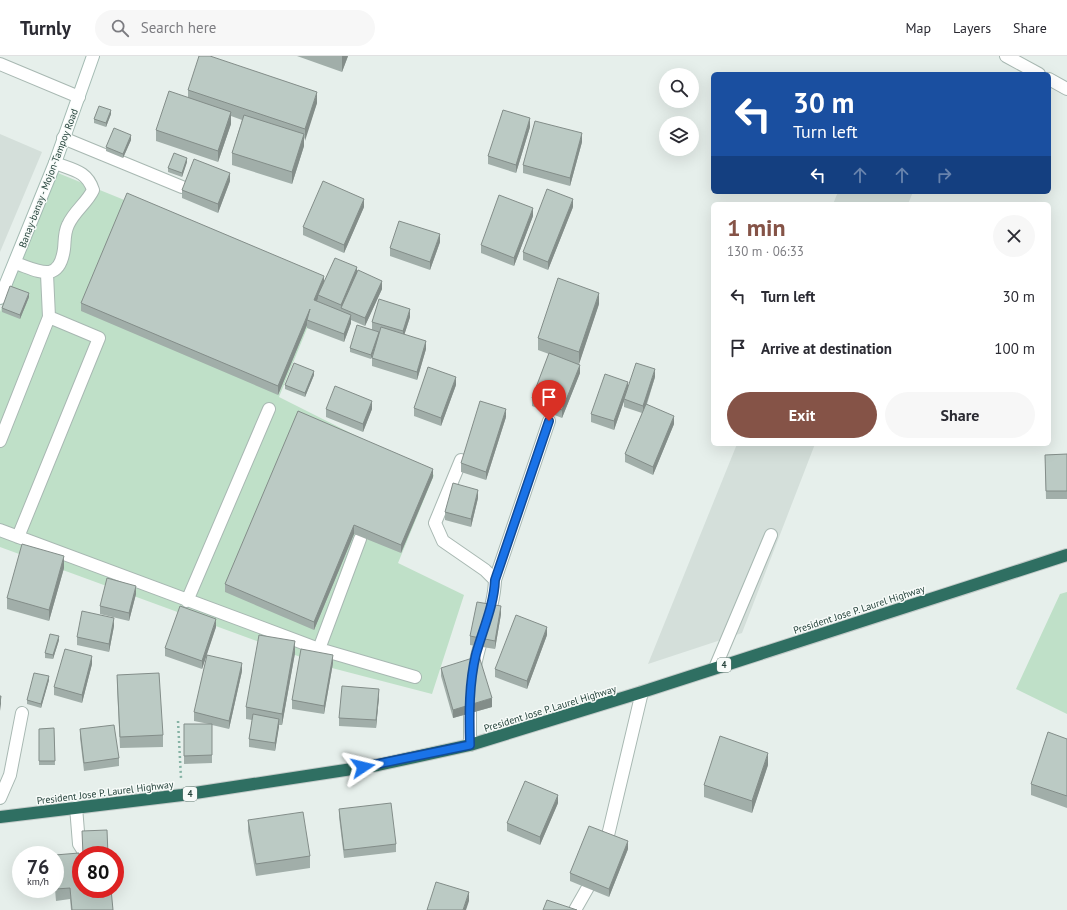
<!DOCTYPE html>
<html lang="en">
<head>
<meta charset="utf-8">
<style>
  :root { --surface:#fff; --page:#f7f7f7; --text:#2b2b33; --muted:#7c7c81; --line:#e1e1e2; --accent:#855347 }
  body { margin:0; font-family:"PT Sans",sans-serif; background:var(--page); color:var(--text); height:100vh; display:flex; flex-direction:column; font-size:15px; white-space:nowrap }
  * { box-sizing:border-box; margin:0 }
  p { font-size:13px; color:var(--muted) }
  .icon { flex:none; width:22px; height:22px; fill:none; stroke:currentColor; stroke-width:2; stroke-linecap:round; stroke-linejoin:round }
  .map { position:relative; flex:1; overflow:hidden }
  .details { position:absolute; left:711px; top:146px; width:340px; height:244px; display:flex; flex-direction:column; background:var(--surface); border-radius:6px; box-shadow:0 4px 16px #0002 }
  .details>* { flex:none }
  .banner { position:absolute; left:711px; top:16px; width:340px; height:122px; border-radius:6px; box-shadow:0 4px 16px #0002; background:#1a4fa0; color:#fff; overflow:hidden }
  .controls { position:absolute; left:659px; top:12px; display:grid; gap:8px }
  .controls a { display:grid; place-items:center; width:40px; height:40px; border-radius:50%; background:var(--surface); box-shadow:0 4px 16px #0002; font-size:20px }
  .speed { position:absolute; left:12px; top:790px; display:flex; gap:8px; font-size:20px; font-weight:700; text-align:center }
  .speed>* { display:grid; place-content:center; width:52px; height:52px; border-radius:50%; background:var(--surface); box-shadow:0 4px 16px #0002; line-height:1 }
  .speed small { font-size:10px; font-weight:400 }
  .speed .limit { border:6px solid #d22; background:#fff; color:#111 }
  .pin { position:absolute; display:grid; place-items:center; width:34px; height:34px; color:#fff; margin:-41px -17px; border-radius:50% 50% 50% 0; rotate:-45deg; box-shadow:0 0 4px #0007 }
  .pin .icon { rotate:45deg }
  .me { position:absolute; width:44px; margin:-22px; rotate:80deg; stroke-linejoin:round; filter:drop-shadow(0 0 3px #0008) }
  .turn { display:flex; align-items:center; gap:14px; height:84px; padding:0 16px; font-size:18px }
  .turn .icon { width:52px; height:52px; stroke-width:2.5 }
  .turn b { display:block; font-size:28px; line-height:34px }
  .lanes { display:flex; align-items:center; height:38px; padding:0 16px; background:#0003; justify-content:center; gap:20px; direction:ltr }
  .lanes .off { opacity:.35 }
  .round { display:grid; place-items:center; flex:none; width:42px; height:42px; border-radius:21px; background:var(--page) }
  .headline { display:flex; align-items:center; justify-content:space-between; height:68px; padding:0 16px }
  h1 { font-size:24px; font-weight:600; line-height:30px; color:var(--accent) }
  .button { display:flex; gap:8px; margin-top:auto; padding:8px 16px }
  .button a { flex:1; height:46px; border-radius:24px; background:var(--accent); color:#fff; font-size:16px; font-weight:600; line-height:46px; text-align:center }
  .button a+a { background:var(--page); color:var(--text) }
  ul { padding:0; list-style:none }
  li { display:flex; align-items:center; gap:12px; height:52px; padding:0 16px }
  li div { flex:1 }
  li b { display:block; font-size:15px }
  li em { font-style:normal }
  header { display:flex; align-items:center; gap:24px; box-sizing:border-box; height:56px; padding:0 20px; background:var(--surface); border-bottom:1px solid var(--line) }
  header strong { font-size:19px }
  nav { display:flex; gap:22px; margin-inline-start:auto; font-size:14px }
  .search { width:280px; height:36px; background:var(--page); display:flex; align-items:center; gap:10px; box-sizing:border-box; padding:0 14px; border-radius:22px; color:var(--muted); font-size:15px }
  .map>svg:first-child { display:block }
  .built { fill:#d4dfda }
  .green { fill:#bfe0c8 }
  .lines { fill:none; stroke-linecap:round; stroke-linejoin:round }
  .lane-casing { stroke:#a8b8b2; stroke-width:14 }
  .street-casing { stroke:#a8b8b2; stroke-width:14 }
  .secondary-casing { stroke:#a4bbb3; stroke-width:14 }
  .highway-casing { stroke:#c2cac8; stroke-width:14 }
  .path { stroke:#86b3a5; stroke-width:2.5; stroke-dasharray:2 3; stroke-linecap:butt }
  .lane { stroke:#fff; stroke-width:12 }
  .street { stroke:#fff; stroke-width:12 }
  .secondary { stroke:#fff; stroke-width:12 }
  .highway { stroke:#2f6f62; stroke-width:12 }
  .wall { fill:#a1aea9 }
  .shaded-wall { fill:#838d89 }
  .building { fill:#bbcac4; stroke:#838d89 }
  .route-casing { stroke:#114b97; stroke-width:10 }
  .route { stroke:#1a73e8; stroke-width:7 }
  .labels { text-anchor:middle; stroke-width:3; stroke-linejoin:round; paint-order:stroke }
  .shield { fill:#f7fbf9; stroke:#637a73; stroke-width:1 }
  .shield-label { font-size:9px; font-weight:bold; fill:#24423a }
  .street-label { font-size:10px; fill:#24423a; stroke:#f7fbf9 }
</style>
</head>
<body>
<header>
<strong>Turnly</strong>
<div class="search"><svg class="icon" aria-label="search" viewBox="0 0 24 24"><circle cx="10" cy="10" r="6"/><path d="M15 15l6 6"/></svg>Search here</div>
<nav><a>Map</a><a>Layers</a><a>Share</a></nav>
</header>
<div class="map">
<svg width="1067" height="854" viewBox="0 0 1067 854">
  <rect width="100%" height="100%" fill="#e6efeb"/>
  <!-- built -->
  <path class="built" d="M0,78L42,96L0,196Z
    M838,136H913L908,148H833Z
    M737,388H815L742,577L648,608Z"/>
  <!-- green -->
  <path class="green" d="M53,115L326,226L279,341L434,419L398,507L464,539L432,638L328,611L0,491V256Z
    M1067,536V658L1016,633L1060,538Z"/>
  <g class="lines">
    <!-- lane casing -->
    <g class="lane-casing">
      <path id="lane" d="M0,8L79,41
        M63,82L182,131
        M15,207C37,214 59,229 64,193C65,185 64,177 68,169C74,155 87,147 93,134C87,115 73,114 55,107
        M0,385L49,261L47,218
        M0,474L319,593L415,621
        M18,481L99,282L49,261
        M495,524L549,365
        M187,545L269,353
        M319,593L360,483
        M715,612L771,479
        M0,742L10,719L22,657
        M76,751L79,788L86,799
        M605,792L642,636
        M575,854L595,819"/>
    </g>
    <!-- street casing -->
    <g class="street-casing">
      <path id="street" d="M1006,0L1039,18
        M1049,23L1067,33
        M461,404L435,467L443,485L485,514L495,524C494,555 478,585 474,616
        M470,642V689"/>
    </g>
    <!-- secondary casing -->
    <g class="secondary-casing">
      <path id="secondary" d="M0,242L55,107L93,0"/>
    </g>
    <!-- highway casing -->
    <g class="highway-casing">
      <path id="highway" d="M0,761L182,739L378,709L470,689L642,636L1067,499"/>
    </g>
    <!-- path -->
    <path class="path" d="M178,665L181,722"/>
    <!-- lane -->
    <use href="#lane" class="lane"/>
    <!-- street -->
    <use href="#street" class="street"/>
    <!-- secondary -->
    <use href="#secondary" class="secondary"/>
    <!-- highway -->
    <use href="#highway" class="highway"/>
  </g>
  <!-- wall -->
  <path class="wall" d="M297,0H348L342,16Z
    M188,34L317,47L304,84V90L292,128L232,109V97L242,64L231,60V68L218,106L156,85V74L188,42Z
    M111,58L106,71L94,67V63Z
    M530,71L516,117L488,108V100Z
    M131,84L123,102L106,95V91Z
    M582,86L570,130L523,117V109Z
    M187,106L182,121L168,116V112Z
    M230,125L218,157L182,142V134Z
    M364,151L344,197L303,179V171Z
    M573,151L548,214L523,204V196Z
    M533,160L514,210L481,197V189Z
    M440,186L430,214L390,200V192Z
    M357,216L382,233L365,270L351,264V267L344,286L307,272V269L278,339L81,255V247L324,226Z
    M29,241L20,263L2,256V252Z
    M599,248L579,308L580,317L562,362L532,350V342L549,298L538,294V282Z
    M410,261L404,279L426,293L417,324L372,310V302L374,295L371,303L350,296V292L379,278V276L372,274V266Z
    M314,319L305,341L285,333V329Z
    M655,321L647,348L674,368L653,419L625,406V398L642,357L624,351V345L614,374L591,366V358L628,332Z
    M456,329L441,370L414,360V352Z
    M326,353H372L363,376L326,361Z
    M506,361L486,424L461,416V407Z
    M1067,398V443H1046L1045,399Z
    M433,421L401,497L354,478L314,574L225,536V528Z
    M478,442L471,471L445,464V456Z
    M64,512L49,565L7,553V542Z
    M136,538L129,565L100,558V550Z
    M501,558L495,593L470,589V580Z
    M114,570L109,596L77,589V581Z
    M216,571L202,613L165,600V592Z
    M547,579L527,633L495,621V613Z
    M59,584L53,603L45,602V597Z
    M295,597L282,669H279L275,695L249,691V683L252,664L246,663V651Z
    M333,607L324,658L292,653V644Z
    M92,608L82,647L54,639V631Z
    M441,612L492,651L453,662L441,620Z
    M242,615L229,673L212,669V707L184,708V668H209L194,665V656Z
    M117,619L163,679V691L120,692L117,631Z
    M49,624L41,652L27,648V644Z
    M379,641L376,672L339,670V662Z
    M54,672L55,709H39V673Z
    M80,673L119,702V710L84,715L80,682Z
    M1067,683V752L1031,739V728Z
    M768,709L752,757L704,741V729Z
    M558,747L540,789L507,775V767Z
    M339,753L396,788V796L344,802L339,761Z
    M248,764L310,800V812L256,820L248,775Z
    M628,793L609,841L570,825V817Z
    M55,799L80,810L113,854H71L70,843L56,845L55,833Z"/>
  <!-- shaded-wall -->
  <path class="shaded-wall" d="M342,0H348L342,16Z
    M317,36V47L305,85V73Z
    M111,54V58L106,71V67Z
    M231,56V68L218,106V95Z
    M530,62V71L516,117V109Z
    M582,77V86L570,130V122Z
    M304,78V90L292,128V116Z
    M131,79V84L123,102V98Z
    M187,102V106L182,121V117Z
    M230,117V125L218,157V148Z
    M364,143V151L344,197V189Z
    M573,143V151L548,214V206Z
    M533,152V160L514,210V202Z
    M440,178V186L430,214V206Z
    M357,211V219L341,252V257V249Z
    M324,220V228L318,239V242L314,252V244Z
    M382,225V233L365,270V262Z
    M29,237V241L20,263V259Z
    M599,237V248L579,308V296Z
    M310,253L307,264V269L278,339V330Z
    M410,253V261L403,283V275Z
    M351,259V267L344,286V278Z
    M379,276V280L371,303V299Z
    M426,285V293L417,324V316Z
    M580,309V317L562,362V354Z
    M655,313V321L643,358V350Z
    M314,315V319L305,341V337Z
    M456,321V329L441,370V362Z
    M628,326V334L624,343V345L614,374V365Z
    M372,345V353L363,376V368Z
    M506,353V361L486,424V416Z
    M674,360V368L653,419V411Z
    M433,413V421L401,497V489Z
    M478,434V442L471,471V463Z
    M354,469V478L314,574V566Z
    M64,500V512L49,565V554Z
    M136,530V538L129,565V557Z
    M501,550V558L495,593V585Z
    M114,562V570L109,596V588Z
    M216,563V571L202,613V605Z
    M547,571V579L527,633V625Z
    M59,580V584L53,603V599Z
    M295,585V597L282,669V658Z
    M333,599V607L324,658V650Z
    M92,600V608L82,647V639Z
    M242,607V615L229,673V665Z
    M49,620V624L41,652V648Z
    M379,633V641L376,672V664Z
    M1,640V648L0,655V647Z
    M492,642V651L453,662V654Z
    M279,663V671L275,695V687Z
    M768,697V709L752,757V745Z
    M558,739V747L540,789V781Z
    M628,785V793L609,841V833Z
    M469,836V845L466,854H463Z"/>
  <!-- building -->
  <path class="building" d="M199,0H210L317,36L305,73L188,34Z
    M169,35L231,56L218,95L156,74Z
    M99,50L111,54L106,67L94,63Z
    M503,54L530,62L516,109L488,100Z
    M244,59L304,78L292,116L232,97Z
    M535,65L582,77L570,122L523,109Z
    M114,72L131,79L123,98L106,91Z
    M174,97L187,102L182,117L168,112Z
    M194,103L230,117L218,148L182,134Z
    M323,125L364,143L344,189L303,171Z
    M547,133L573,143L548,206L523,196Z
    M127,137L324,220L314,244L351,259L344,278L307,264L310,253L278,330L81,247Z
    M499,139L533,152L514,202L481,189Z
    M399,165L440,178L430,206L390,192Z
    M335,202L357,211L341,249L318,239Z
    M358,214L382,225L365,262L341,252Z
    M558,222L599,237L579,296L538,282Z
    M10,230L29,237L20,259L2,252Z
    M379,243L410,253L403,275L372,266Z
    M357,269L379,276L371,299L350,292Z
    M381,271L426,285L417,316L372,302Z
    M549,297L580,309L562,354L532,342Z
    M294,307L314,315L305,337L285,329Z
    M636,307L655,313L643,350L624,343Z
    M428,311L456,321L441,362L414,352Z
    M605,318L628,326L614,365L591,358Z
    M335,330L372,345L363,368L326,353Z
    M480,345L506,353L486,416L461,407Z
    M646,348L674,360L653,411L625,398Z
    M298,355L433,413L401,489L354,469L314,566L225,528Z
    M1067,398V435H1046L1045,399Z
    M453,427L478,434L471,463L445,456Z
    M22,488L64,500L49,554L7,542Z
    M107,522L136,530L129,557L100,550Z
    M477,546L501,550L495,585L470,580Z
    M180,550L216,563L202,605L165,592Z
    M82,555L114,562L109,588L77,581Z
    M516,559L547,571L527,625L495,613Z
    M50,578L59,580L53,599L45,597Z
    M259,579L295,585L282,658L246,651Z
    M65,593L92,600L82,639L54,631Z
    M301,593L333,599L324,650L292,644Z
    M207,599L242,607L229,665L194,656Z
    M479,600L492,642L453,654L441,612Z
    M34,617L49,620L41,648L27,644Z
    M159,617L163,679L120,681L117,619Z
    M342,630L379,633L376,664L339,662Z
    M0,640H1L0,647Z
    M253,658L279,663L275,687L249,683Z
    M184,668H212V699L184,700Z
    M114,669L119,702L84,707L80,673Z
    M54,672L55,705H39V673Z
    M1048,676L1067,683V740L1031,728Z
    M720,680L768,697L752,745L704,729Z
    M525,725L558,739L540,781L507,767Z
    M391,747L396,788L344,794L339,753Z
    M303,756L310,800L256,808L248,764Z
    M589,770L628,785L609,833L570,817Z
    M107,774L108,799H83L82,775Z
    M79,797L80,810H81V833H111L113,854H72L70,832L56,833L55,823V799Z
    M436,826L469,836L463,854H427Z
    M547,844L577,854H543Z"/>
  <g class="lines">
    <!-- route casing -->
    <g class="route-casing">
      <path id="route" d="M363,711L470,689C469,658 469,627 476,598C483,573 494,549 495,524L549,365"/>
    </g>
    <!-- route -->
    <use href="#route" class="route"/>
  </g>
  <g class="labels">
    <!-- shield labels -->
    <g class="shield">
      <rect x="717" y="602" width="14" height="14" rx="3"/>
      <rect x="183" y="731" width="14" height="14" rx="3"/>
    </g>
    <g class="shield-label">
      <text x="724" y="612">4</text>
      <text x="190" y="741">4</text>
    </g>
    <!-- street labels -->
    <g class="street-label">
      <text transform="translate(48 122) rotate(-69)" y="4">Banay-banay - Mojon-Tampoy Road</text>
      <text transform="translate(859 553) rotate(-18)" y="4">President Jose P. Laurel Highway</text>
      <text transform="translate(550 652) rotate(-17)" y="4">President Jose P. Laurel Highway</text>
      <text transform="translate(105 736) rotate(-7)" y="4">President Jose P. Laurel Highway</text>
    </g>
  </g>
</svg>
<div class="controls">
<a><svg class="icon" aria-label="search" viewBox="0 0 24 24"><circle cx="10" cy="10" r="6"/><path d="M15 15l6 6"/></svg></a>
<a><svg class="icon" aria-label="layers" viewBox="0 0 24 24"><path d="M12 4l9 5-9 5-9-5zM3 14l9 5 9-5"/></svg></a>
</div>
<div class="speed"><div>76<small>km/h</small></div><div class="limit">80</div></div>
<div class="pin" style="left:549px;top:365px;background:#d93025"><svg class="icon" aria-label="arrive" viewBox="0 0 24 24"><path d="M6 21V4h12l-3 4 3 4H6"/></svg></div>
<svg class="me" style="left:363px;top:711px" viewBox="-20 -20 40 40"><path d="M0-17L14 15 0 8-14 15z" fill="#1a73e8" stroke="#fff" stroke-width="4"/></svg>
<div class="banner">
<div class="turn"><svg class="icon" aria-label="left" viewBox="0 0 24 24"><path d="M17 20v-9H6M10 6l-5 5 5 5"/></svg><div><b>30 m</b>Turn left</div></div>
<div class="lanes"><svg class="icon" aria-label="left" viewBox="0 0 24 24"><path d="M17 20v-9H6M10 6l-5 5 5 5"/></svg><svg class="icon off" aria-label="ahead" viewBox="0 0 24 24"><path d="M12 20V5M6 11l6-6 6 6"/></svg><svg class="icon off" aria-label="ahead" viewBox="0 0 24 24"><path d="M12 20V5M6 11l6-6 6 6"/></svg><svg class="icon off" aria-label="right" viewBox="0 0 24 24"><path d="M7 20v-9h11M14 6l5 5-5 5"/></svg></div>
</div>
<section class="details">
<div class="headline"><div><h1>1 min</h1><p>130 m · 06:33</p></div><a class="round"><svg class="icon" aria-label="close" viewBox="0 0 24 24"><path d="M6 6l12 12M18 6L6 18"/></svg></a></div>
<ul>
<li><svg class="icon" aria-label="left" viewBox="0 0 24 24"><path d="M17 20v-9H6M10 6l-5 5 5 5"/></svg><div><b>Turn left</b></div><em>30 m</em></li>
<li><svg class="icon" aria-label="arrive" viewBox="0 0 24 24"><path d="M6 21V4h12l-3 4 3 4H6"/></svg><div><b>Arrive at destination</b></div><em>100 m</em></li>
</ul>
<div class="button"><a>Exit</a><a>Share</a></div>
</section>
</div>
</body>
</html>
